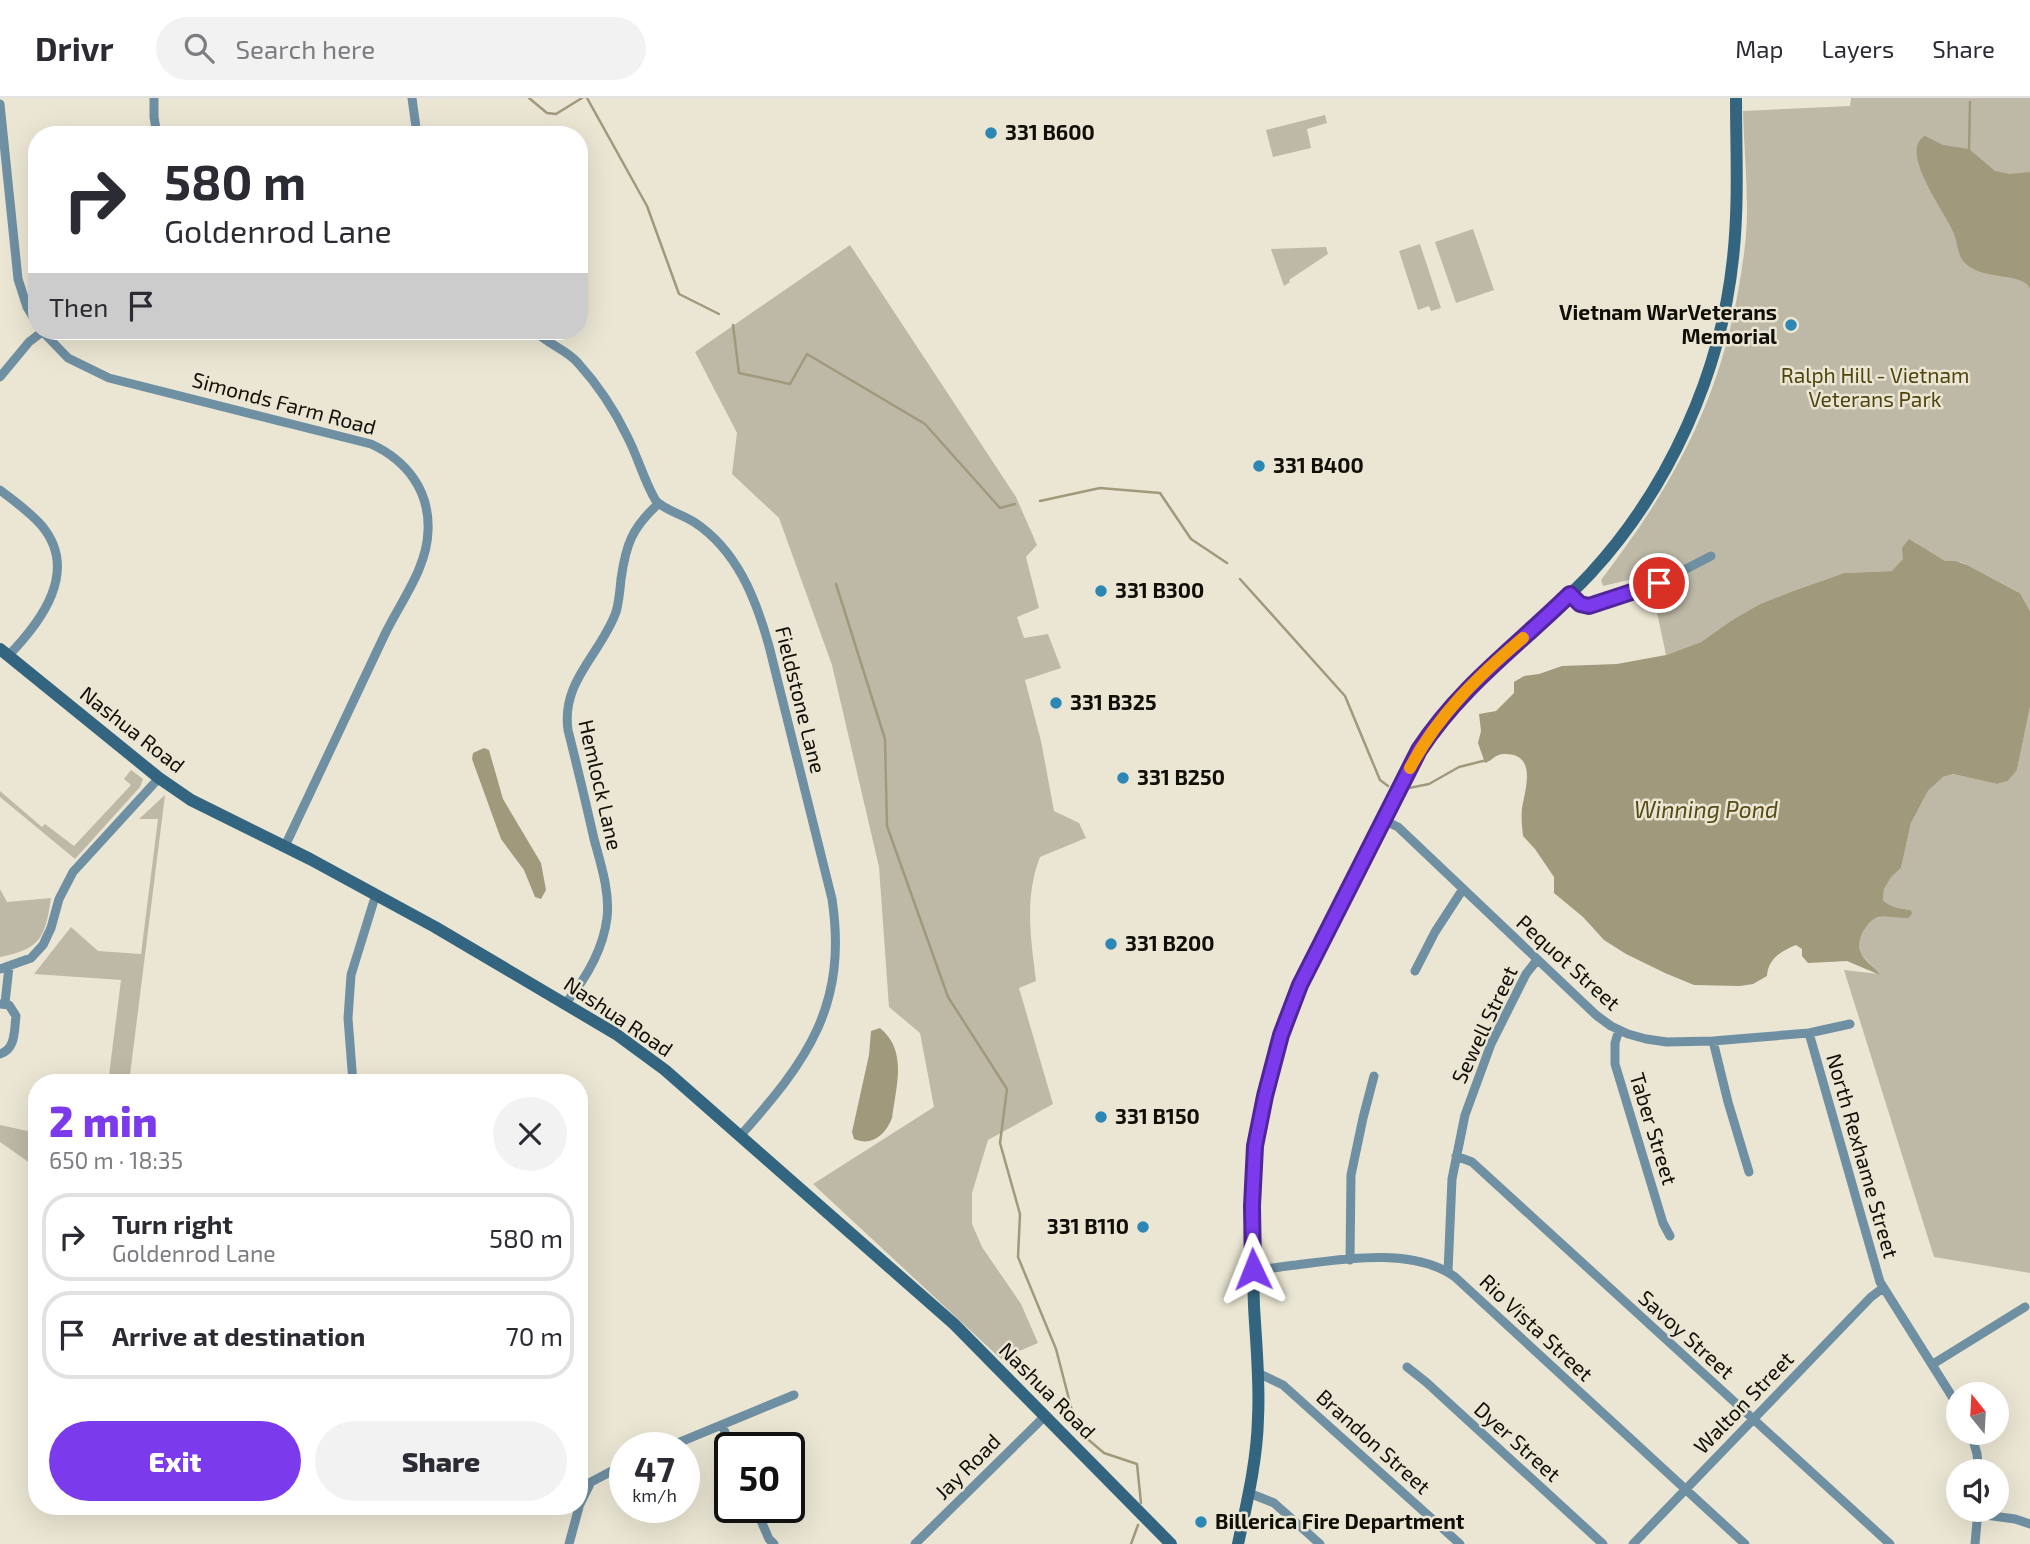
<!DOCTYPE html>
<html lang="en">
<head>
<meta charset="utf-8">
<style>
  :root { --surface:#fff; --page:#f2f2f3; --text:#2b2b33; --muted:#7c7c81; --line:#e1e1e2; --accent:#7c3aed }
  body { margin:0; font-family:"Exo 2",sans-serif; background:var(--page); color:var(--text); height:100vh; display:flex; flex-direction:column; font-size:26px; white-space:nowrap }
  * { box-sizing:border-box; margin:0 }
  p { font-size:23px; color:var(--muted) }
  .icon { flex:none; width:38px; height:38px; fill:none; stroke:currentColor; stroke-width:2; stroke-linecap:round; stroke-linejoin:round }
  .map { position:relative; flex:1; overflow:hidden }
  .side { position:absolute; left:28px; top:976px; width:560px; height:441px; display:flex; flex-direction:column; background:var(--surface); border-radius:28px; box-shadow:0 7px 28px #0002 }
  .side>* { flex:none }
  .banner { position:absolute; left:28px; top:28px; width:560px; height:214px; border-radius:28px; box-shadow:0 7px 28px #0002; background:#fff; color:var(--text); overflow:hidden }
  .needle { width:46px; rotate:342deg }
  .tools { position:absolute; left:1946px; top:1284px; display:grid; gap:14px }
  .tools a { display:grid; place-items:center; width:63px; height:63px; border-radius:50%; background:var(--surface); box-shadow:0 7px 28px #0002; font-size:35px }
  .speed { position:absolute; left:609px; top:1334px; display:flex; gap:14px; font-size:35px; font-weight:700; text-align:center }
  .speed>* { display:grid; place-content:center; width:91px; height:91px; border-radius:50%; background:var(--surface); box-shadow:0 7px 28px #0002; line-height:1 }
  .speed small { font-size:18px; font-weight:400 }
  .speed .limit { border:4px solid #111; border-radius:10px; background:#fff; color:#111 }
  .pin { position:absolute; display:grid; place-items:center; width:60px; height:60px; color:#fff; margin:-30px; border:4px solid #fff; border-radius:50%; box-shadow:0 2px 7px #0007 }
  .me { position:absolute; width:77px; margin:-38px; rotate:358deg; stroke-linejoin:round; filter:drop-shadow(0 0 5px #0008) }
  .turn { display:flex; align-items:center; gap:24px; height:147px; padding:0 21px; font-size:32px }
  .turn .icon { width:91px; height:91px; stroke-width:2.5 }
  .turn b { display:block; font-size:49px; line-height:60px }
  .then { display:flex; align-items:center; height:66px; padding:0 21px; background:#0003; gap:14px; font-size:26px }
  .round { display:grid; place-items:center; flex:none; width:74px; height:74px; border-radius:37px; background:var(--page) }
  .overview { display:flex; align-items:center; justify-content:space-between; height:119px; padding:0 21px }
  h1 { font-size:42px; font-weight:800; line-height:52px; color:var(--accent) }
  .primary-button { display:flex; gap:14px; margin-top:auto; padding:14px 21px }
  .primary-button a { flex:1; height:80px; border-radius:42px; background:var(--accent); color:#fff; font-size:28px; font-weight:800; line-height:80px; text-align:center }
  .primary-button a+a { background:var(--page); color:var(--text) }
  ul { padding:0; list-style:none }
  li { display:flex; align-items:center; gap:21px; height:88px; margin:0 14px 10px; padding:0 7px; border:4px solid var(--line); border-radius:28px }
  li div { flex:1 }
  li b { display:block; font-size:26px }
  li em { font-style:normal }
  header { display:flex; align-items:center; gap:42px; box-sizing:border-box; height:98px; padding:0 35px; background:var(--surface); border-bottom:2px solid var(--line) }
  header strong { font-size:33px }
  nav { display:flex; gap:38px; margin-inline-start:auto; font-size:24px }
  .search { width:490px; height:63px; background:var(--page); display:flex; align-items:center; gap:18px; box-sizing:border-box; padding:0 24px; border-radius:38px; color:var(--muted); font-size:26px }
  .map>svg:first-child { display:block }
  .green { fill:#beb9a6 }
  .water { fill:#a0997c }
  .lines { fill:none; stroke-linecap:round; stroke-linejoin:round }
  .stream { stroke:#a0997c; stroke-width:2.5 }
  .minor { stroke:#6f8fa2; stroke-width:9 }
  .secondary { stroke:#336580; stroke-width:12 }
  .route-casing { stroke:#51269a; stroke-width:18 }
  .route { stroke:#7c3aed; stroke-width:12 }
  .slow { stroke:#f59e0b; stroke-width:12 }
  .poi-dot { fill:#2c87b4; stroke:#ebe6d3; stroke-width:2.5 }
  .labels { text-anchor:middle; stroke-width:5; stroke-linejoin:round; paint-order:stroke }
  .poi-label { font-size:21px; font-weight:bold; fill:#0f0e07; stroke:#ebe6d3; text-anchor:start }
  .park-label { font-size:21px; fill:#50440e; stroke:#ebe6d3 }
  .street-label { font-size:21px; fill:#0f0e07; stroke:#ebe6d3 }
  .water-label { font-size:23px; font-style:italic; fill:#574a15; stroke:#ebe6d3 }
</style>
</head>
<body>
<header>
<strong>Drivr</strong>
<div class="search"><svg class="icon" aria-label="search" viewBox="0 0 24 24"><circle cx="10" cy="10" r="6"/><path d="M15 15l6 6"/></svg>Search here</div>
<nav><a>Map</a><a>Layers</a><a>Share</a></nav>
</header>
<div class="map">
<svg width="2030" height="1446" viewBox="0 0 2030 1446">
  <rect width="100%" height="100%" fill="#ebe6d3"/>
  <!-- green -->
  <path class="green" d="M1851,0H2030V513L2020,495L2015,492L1961,464L1945,463L1918,448L1915,444L1898,469L1892,473L1844,475L1793,493L1760,506L1732,522L1701,544L1666,557L1654,500L1661,495L1653,476L1603,488L1601,482C1672,389 1719,305 1739,188C1743,164 1747,139 1747,114C1747,81 1744,47 1743,13L1850,8Z
    M1325,17L1327,25L1307,31L1311,50L1273,59L1266,32Z
    M1473,131L1494,192L1456,205L1435,144Z
    M1420,146L1441,210L1431,213L1429,208L1418,212L1399,153Z
    M850,147L1016,399L1037,447L1026,459L1039,510L1017,519L1024,540L1048,536L1061,570L1025,582L1041,643L1054,713L1079,725L1086,740L1040,759C1024,800 1031,841 1036,883L1019,890L1053,1006L988,1042L972,1095V1126L982,1149L1021,1206L1038,1245L1001,1261L813,1086L934,1009L920,935L889,909L879,769L832,567L779,420L732,376L737,335L695,254Z
    M1326,149L1328,156L1289,182L1290,184L1284,188L1271,151Z
    M2030,609V1175L1934,1159L1844,872L1879,876L1861,856L1858,846L1866,828L1873,821L1911,812C1901,811 1890,809 1883,802L1884,791L1891,778L1901,770L1911,725L1928,693L1943,679L1953,676L1997,686L2008,683L2017,672Z
    M131,672L143,681L140,689L75,761L0,699V693L42,729L45,726L74,748L131,687L124,681Z
    M165,697L129,985H108L121,882L34,876L71,829L98,853L141,856L158,721H139Z
    M0,791L7,804L51,800C45,840 41,851 0,859Z
    M0,1027L37,1035V1070L0,1044Z"/>
  <!-- water -->
  <path class="water" d="M1925,38L1943,47L1969,51L1995,73L2010,76L2030,74V190C2021,174 1986,183 1966,166C1957,158 1958,146 1954,136C1947,116 1897,53 1925,38Z
    M1909,441L1945,463H1956L1967,467L2020,495L2030,513V609L2017,672L2008,683L1997,686L1953,676L1943,679L1928,693L1911,725L1901,770L1891,779L1884,791L1883,802C1890,809 1901,811 1911,812L1912,816L1908,820C1885,820 1873,811 1861,839C1859,844 1858,849 1861,855C1865,864 1875,869 1880,877L1847,863L1808,865L1802,858V851L1796,847C1781,853 1768,861 1767,878L1753,886L1740,888L1694,887L1665,875L1626,856L1604,842L1583,819L1554,795V779L1535,751L1523,738C1522,729 1521,719 1522,710C1525,692 1538,655 1504,656C1495,656 1492,663 1485,665L1478,645L1481,633L1479,616L1496,613L1514,595V584L1524,578L1539,576L1562,568L1617,566L1666,557L1701,544L1732,522L1760,506L1793,493L1844,475L1892,473L1903,461L1902,450Z
    M484,650L489,652L503,701L541,765L546,792L541,801L535,799L524,772L501,741L472,661L473,655Z
    M880,930C908,953 896,988 892,1020C886,1036 872,1049 854,1041L852,1034L869,957L871,933Z"/>
  <g class="lines">
    <!-- stream -->
    <path class="stream" d="M529,0L547,15L556,16L582,0
      M587,0L647,108L679,196L719,216
      M1969,53L1970,4
      M733,227L739,275L790,286L807,256L925,326L1000,410L1015,406
      M1040,403L1100,390L1160,395L1191,441L1227,465
      M1240,481L1345,598L1380,682L1388,688
      M836,486L885,641L887,728L948,899L1007,991L1000,1045L1020,1116L1018,1159L1056,1251L1077,1332L1104,1355L1137,1366L1141,1405
      M1409,690L1429,686L1459,669L1487,662
      M1131,1446L1138,1427"/>
    <!-- minor -->
    <path class="minor" d="M154,0V19L157,37
      M412,0L417,37
      M0,6L18,181L27,209L37,226
      M42,233L68,260L109,280L371,346C406,362 430,392 428,433C427,470 401,503 385,536C352,606 319,677 285,748
      M535,233C549,247 567,252 578,265C597,286 615,313 627,338C638,359 644,383 656,403C666,413 682,416 694,424C737,452 756,501 769,548L832,801C848,908 807,963 740,1038
      M0,279L29,244L42,234
      M0,392C14,403 30,414 42,428C79,473 42,523 8,558
      M1570,496L1580,506L1589,508L1659,485L1711,458
      M1383,722L1398,729L1596,917L1611,928L1628,936L1646,941L1667,944L1713,943L1809,935L1850,926
      M0,871L31,860L43,847L51,830L59,801L73,774L159,680
      M1415,873L1435,834L1463,791
      M5,905L9,869
      M0,906L9,907L16,918C14,933 16,951 0,956
      M565,906C585,882 603,852 607,820C610,794 601,767 594,741C586,705 577,668 568,632C561,583 601,556 616,514C619,504 620,492 621,481C626,446 632,430 658,406
      M1619,932L1615,945V966L1663,1125L1670,1138
      M1809,935L1880,1184L1958,1308
      M1713,943L1728,1004L1749,1074
      M353,985L348,920L351,877L376,796
      M1456,1058L1472,1064L1890,1446
      M1350,1162L1351,1077L1363,1020L1374,978
      M1253,1171C1267,1172 1282,1168 1296,1167C1344,1161 1414,1149 1455,1179L1745,1446
      M1448,1174L1452,1081L1465,1017L1491,946L1526,876L1537,862
      M1933,1266L2025,1209
      M1407,1269L1426,1284L1603,1446
      M1258,1275L1283,1287L1460,1446
      M722,1327L731,1349
      M1971,1335L1977,1356L1979,1374
      M668,1349L794,1297
      M1249,1395L1274,1405L1320,1446
      M579,1408L591,1384L625,1366
      M755,1409L769,1441L774,1446
      M1978,1416L2015,1421L2030,1426
      M569,1446L579,1409
      M915,1446L1045,1318
      M1633,1446L1871,1199L1883,1190
      M1975,1446L1978,1413"/>
    <!-- secondary -->
    <path class="secondary" d="M0,551L159,680L191,702L310,761L435,829L616,936L665,972L954,1226L1171,1446
      M1238,1446C1247,1404 1257,1363 1258,1320C1260,1283 1256,1245 1254,1208C1250,1102 1252,1002 1294,902C1313,856 1338,811 1361,766C1386,716 1408,663 1442,619C1485,565 1544,526 1591,475C1669,390 1721,275 1733,160C1739,106 1736,53 1736,0"/>
  </g>
  <g class="lines">
    <!-- route casing -->
    <g class="route-casing">
      <path id="route" d="M1253,1171L1252,1108L1255,1048L1265,998L1281,937L1300,887L1419,652C1461,588 1516,549 1570,496L1580,506L1589,508L1659,485"/>
    </g>
    <!-- route -->
    <use href="#route" class="route"/>
    <!-- slow -->
    <path class="slow" d="M1410,670C1438,617 1478,578 1523,540"/>
  </g>
  <!-- markers -->
  <g class="poi-dot">
    <circle cx="991" cy="35" r="7"/>
    <circle cx="1791" cy="227" r="7"/>
    <circle cx="1259" cy="368" r="7"/>
    <circle cx="1101" cy="493" r="7"/>
    <circle cx="1056" cy="605" r="7"/>
    <circle cx="1123" cy="680" r="7"/>
    <circle cx="1111" cy="846" r="7"/>
    <circle cx="1101" cy="1019" r="7"/>
    <circle cx="1143" cy="1129" r="7"/>
    <circle cx="1201" cy="1424" r="7"/>
  </g>
  <g class="labels">
    <!-- poi labels -->
    <g class="poi-label">
      <text x="1005" y="42">331 B600</text>
      <text x="1777" y="222" text-anchor="end">Vietnam WarVeterans<tspan x="1777" dy="24">Memorial</tspan></text>
      <text x="1273" y="375">331 B400</text>
      <text x="1115" y="500">331 B300</text>
      <text x="1070" y="612">331 B325</text>
      <text x="1137" y="687">331 B250</text>
      <text x="1125" y="853">331 B200</text>
      <text x="1115" y="1026">331 B150</text>
      <text x="1129" y="1136" text-anchor="end">331 B110</text>
      <text x="1215" y="1431">Billerica Fire Department</text>
    </g>
    <!-- park labels -->
    <g class="park-label">
      <text x="1875" y="285">Ralph Hill - Vietnam<tspan x="1875" dy="24">Veterans Park</tspan></text>
    </g>
    <!-- street labels -->
    <g class="street-label">
      <text transform="translate(284 306) rotate(15)" y="7">Simonds Farm Road</text>
      <text transform="translate(800 602) rotate(76)" y="7">Fieldstone Lane</text>
      <text transform="translate(132 632) rotate(38)" y="7">Nashua Road</text>
      <text transform="translate(600 687) rotate(77)" y="7">Hemlock Lane</text>
      <text transform="translate(1568 865) rotate(42)" y="7">Pequot Street</text>
      <text transform="translate(618 919) rotate(34)" y="7">Nashua Road</text>
      <text transform="translate(1485 927) rotate(-65)" y="7">Sewell Street</text>
      <text transform="translate(1653 1031) rotate(73)" y="7">Taber Street</text>
      <text transform="translate(1862 1058) rotate(74)" y="7">North Rexhame Street</text>
      <text transform="translate(1536 1230) rotate(43)" y="7">Rio Vista Street</text>
      <text transform="translate(1686 1237) rotate(42)" y="7">Savoy Street</text>
      <text transform="translate(1047 1293) rotate(45)" y="7">Nashua Road</text>
      <text transform="translate(1744 1305) rotate(-46)" y="7">Walton Street</text>
      <text transform="translate(1373 1344) rotate(42)" y="7">Brandon Street</text>
      <text transform="translate(1517 1344) rotate(42)" y="7">Dyer Street</text>
      <text transform="translate(968 1369) rotate(-45)" y="7">Jay Road</text>
    </g>
    <!-- water labels -->
    <g class="water-label">
      <text x="1706" y="720">Winning Pond</text>
    </g>
  </g>
</svg>
<div class="tools">
<a><svg class="needle" viewBox="-14 -14 28 28"><path d="M0-13l5 13h-10z" fill="#e53935"/><path d="M0 13l5-13h-10z" fill="#7c7c81"/></svg></a>
<a><svg class="icon" aria-label="sound" viewBox="0 0 24 24"><path d="M4 9h4l5-4v14l-5-4H4zM17 9q2 3 0 6"/></svg></a>
</div>
<div class="speed"><div>47<small>km/h</small></div><div class="limit">50</div></div>
<div class="pin" style="left:1659px;top:485px;background:#d93025"><svg class="icon" aria-label="arrive" viewBox="0 0 24 24"><path d="M6 21V4h12l-3 4 3 4H6"/></svg></div>
<svg class="me" style="left:1253px;top:1171px" viewBox="-20 -20 40 40"><path d="M0-17L14 15 0 8-14 15z" fill="#7c3aed" stroke="#fff" stroke-width="4"/></svg>
<div class="banner">
<div class="turn"><svg class="icon" aria-label="right" viewBox="0 0 24 24"><path d="M7 20v-9h11M14 6l5 5-5 5"/></svg><div><b>580 m</b>Goldenrod Lane</div></div>
<div class="then">Then<svg class="icon" aria-label="arrive" viewBox="0 0 24 24"><path d="M6 21V4h12l-3 4 3 4H6"/></svg></div>
</div>
<section class="side">
<div class="overview"><div><h1>2 min</h1><p>650 m · 18:35</p></div><a class="round"><svg class="icon" aria-label="close" viewBox="0 0 24 24"><path d="M6 6l12 12M18 6L6 18"/></svg></a></div>
<ul>
<li><svg class="icon" aria-label="right" viewBox="0 0 24 24"><path d="M7 20v-9h11M14 6l5 5-5 5"/></svg><div><b>Turn right</b><p>Goldenrod Lane</p></div><em>580 m</em></li>
<li><svg class="icon" aria-label="arrive" viewBox="0 0 24 24"><path d="M6 21V4h12l-3 4 3 4H6"/></svg><div><b>Arrive at destination</b></div><em>70 m</em></li>
</ul>
<div class="primary-button"><a>Exit</a><a>Share</a></div>
</section>
</div>
</body>
</html>
